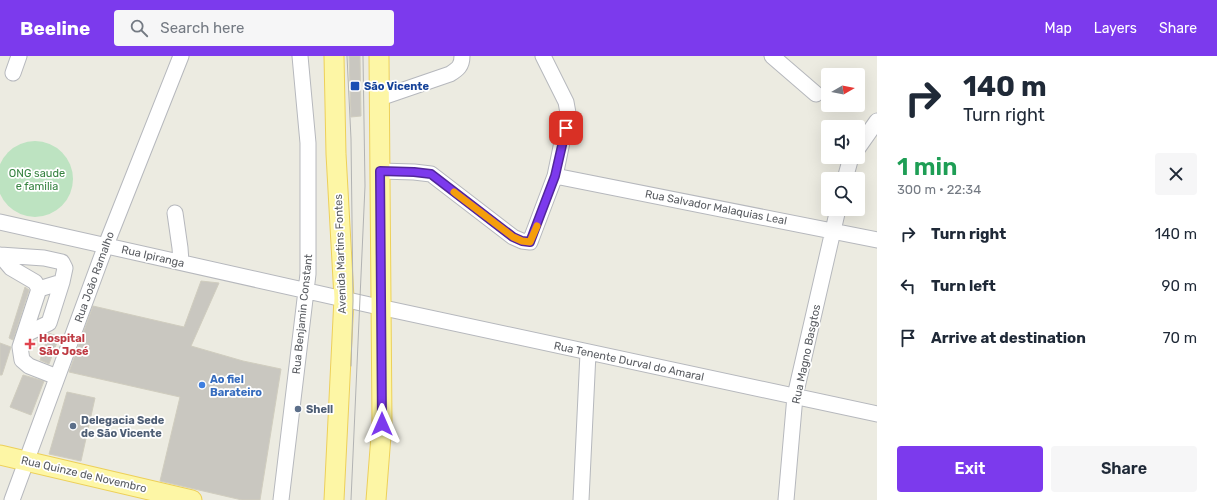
<!DOCTYPE html>
<html lang="en">
<head>
<meta charset="utf-8">
<style>
  :root { --surface:#fff; --page:#f6f6f7; --text:#1f2937; --muted:#747a83; --accent:#7c3aed }
  body { margin:0; font-family:Rubik,sans-serif; background:var(--page); color:var(--text); height:100vh; display:flex; flex-direction:column; font-size:15px; white-space:nowrap }
  * { box-sizing:border-box; margin:0 }
  p { font-size:13px; color:var(--muted) }
  .icon { flex:none; width:22px; height:22px; fill:none; stroke:currentColor; stroke-width:2; stroke-linecap:round; stroke-linejoin:round }
  .map { position:relative; flex:1; overflow:hidden }
  .drawer { display:flex; flex-direction:column; background:var(--surface); width:340px }
  .drawer>* { flex:none }
  .hud { background:#fff; color:var(--text); overflow:hidden }
  .needle { width:26px; rotate:81deg }
  .controls { position:absolute; left:821px; top:12px; display:grid; gap:8px }
  .controls a { display:grid; place-items:center; width:44px; height:44px; border-radius:4px; background:var(--surface); box-shadow:0 4px 16px #0002; font-size:20px }
  .pin { position:absolute; display:grid; place-items:center; width:34px; height:34px; color:#fff; margin:-17px; border-radius:8px; box-shadow:0 2px 6px #0006 }
  .me { position:absolute; width:44px; margin:-22px; rotate:0deg; stroke-linejoin:round; filter:drop-shadow(0 0 3px #0008) }
  .turn { display:flex; align-items:center; gap:14px; height:84px; padding:0 20px; font-size:18px }
  .turn .icon { width:52px; height:52px; stroke-width:2.5 }
  .turn b { display:block; font-size:28px; line-height:34px }
  .round { display:grid; place-items:center; flex:none; width:42px; height:42px; border-radius:4px; background:var(--page) }
  .head { display:flex; align-items:center; justify-content:space-between; height:68px; padding:0 20px }
  h1 { font-size:24px; font-weight:600; line-height:30px; color:#1e9e55 }
  .action { display:flex; gap:8px; margin-top:auto; padding:8px 20px }
  .action a { flex:1; height:46px; border-radius:4px; background:var(--accent); color:#fff; font-size:16px; font-weight:600; line-height:46px; text-align:center }
  .action a+a { background:var(--page); color:var(--text) }
  ul { padding:0; list-style:none }
  li { display:flex; align-items:center; gap:12px; height:52px; padding:0 20px }
  li div { flex:1 }
  li b { display:block; font-size:15px }
  li em { font-style:normal }
  header { display:flex; align-items:center; gap:24px; box-sizing:border-box; height:56px; padding:0 20px; background:var(--accent); color:#fff }
  header strong { font-size:19px }
  nav { display:flex; gap:22px; margin-inline-start:auto; font-size:14px }
  .search { width:280px; height:36px; background:var(--page); display:flex; align-items:center; gap:10px; box-sizing:border-box; padding:0 14px; border-radius:4px; color:var(--muted); font-size:15px }
  main { display:flex; flex:1; min-height:0 }
  .map>svg:first-child { display:block }
  .green { fill:#bde3c1 }
  .building { fill:#c9c7c0; stroke:#d0cdbf }
  .lines { fill:none; stroke-linecap:round; stroke-linejoin:round }
  .minor-casing { stroke:#b6b8bd; stroke-width:17 }
  .major-casing { stroke:#edd059; stroke-width:21 }
  .minor { stroke:#fff; stroke-width:15 }
  .major { stroke:#fdf6a5; stroke-width:19 }
  .tram { stroke:#b2b3b3; stroke-width:1 }
  .route-casing { stroke:#51269a; stroke-width:10 }
  .route { stroke:#7c3aed; stroke-width:7 }
  .slow { stroke:#f59e0b; stroke-width:7 }
  .transit-dot { fill:#1a4fb4; stroke:#fff; stroke-width:1.5 }
  .health-dot { fill:#e0444e; stroke:#fff; stroke-width:1.5 }
  .shop-dot { fill:#3f7fe0; stroke:#fff; stroke-width:1.5 }
  .service-dot { fill:#5c6f8a; stroke:#fff; stroke-width:1.5 }
  .labels { text-anchor:middle; stroke-width:3.5; stroke-linejoin:round; paint-order:stroke }
  .transit-label { font-size:11px; font-weight:bold; fill:#164399; stroke:#fff; text-anchor:start }
  .park-label { font-size:11px; fill:#378341; stroke:#fff }
  .street-label { font-size:11px; fill:#595c61; stroke:#fff }
  .health-label { font-size:11px; font-weight:bold; fill:#be3a42; stroke:#fff; text-anchor:start }
  .shop-label { font-size:11px; font-weight:bold; fill:#366cbe; stroke:#fff; text-anchor:start }
  .service-label { font-size:11px; font-weight:bold; fill:#4e5e75; stroke:#fff; text-anchor:start }
</style>
</head>
<body>
<header>
<strong>Beeline</strong>
<div class="search"><svg class="icon" aria-label="search" viewBox="0 0 24 24"><circle cx="10" cy="10" r="6"/><path d="M15 15l6 6"/></svg>Search here</div>
<nav><a>Map</a><a>Layers</a><a>Share</a></nav>
</header>
<main>
<div class="map">
<svg width="877" height="444" viewBox="0 0 877 444">
  <rect width="100%" height="100%" fill="#ecebe1"/>
  <!-- green -->
  <path class="green" d="M-3 123a38 38 0 1 1 76 0a38 38 0 1 1-76 0Z"/>
  <!-- building -->
  <path class="building" d="M349,0H360L361,60L351,61Z
    M201,225L219,227L191,290L243,305L281,313L260,444H242L160,425L180,341L69,316L93,250L184,271Z
    M25,231L29,234L13,284L9,282Z
    M49,277L59,281L49,308L40,304Z
    M0,287L11,291L2,319H0Z
    M23,319L44,325L31,359L10,351Z
    M67,336L95,342L81,405L49,398Z"/>
  <g class="lines">
    <!-- minor casing -->
    <g class="minor-casing">
      <path id="minor" d="M772,0L816,38
        M13,17L19,0
        M380,42L450,18C458,13 462,10 462,0
        M858,92L877,65
        M380,115L414,116L431,118L513,181L522,185L530,186L555,120L568,57L566,46L543,0
        M555,120L877,184
        M845,123L851,101
        M175,157L180,192L181,206
        M0,166L370,249L877,358
        M0,199L11,212L35,226L39,233L20,291L22,304L29,310L57,321
        M0,199L44,202L62,206L65,212L62,226L39,233
        M24,279L49,267L62,226
        M12,444L106,189L181,0
        M281,444L308,218V87L300,0
        M581,444L588,297
        M786,444L795,340L838,153"/>
    </g>
    <!-- major casing -->
    <g class="major-casing">
      <path id="major" d="M334,0L336,98L344,242L334,444
        M0,399L192,444
        M376,444L382,367L379,0"/>
    </g>
    <!-- minor -->
    <use href="#minor" class="minor"/>
    <!-- major -->
    <use href="#major" class="major"/>
    <!-- tram -->
    <path class="tram" d="M347,0L351,83L353,245L351,310
      M351,444L365,130L363,0"/>
  </g>
  <g class="lines">
    <!-- route casing -->
    <g class="route-casing">
      <path id="route" d="M382,368L380,115L414,116L431,118L513,181L522,185L530,186L555,120L566,72"/>
    </g>
    <!-- route -->
    <use href="#route" class="route"/>
    <!-- slow -->
    <path class="slow" d="M454,136L513,181L522,185L530,186L537,170"/>
  </g>
  <!-- markers -->
  <rect class="transit-dot" x="350" y="25" width="10" height="10" rx="2"/>
  <path class="health-dot" d="M28 282h4v4h4v4h-4v4h-4v-4h-4v-4h4z"/>
  <circle class="shop-dot" cx="202" cy="329" r="4"/>
  <g class="service-dot">
    <circle cx="298" cy="353" r="4"/>
    <circle cx="73" cy="370" r="4"/>
  </g>
  <g class="labels">
    <!-- transit labels -->
    <g class="transit-label">
      <text x="364" y="34">São Vicente</text>
    </g>
    <!-- park labels -->
    <g class="park-label">
      <text x="37" y="121">ONG saude<tspan x="37" dy="13">e familia</tspan></text>
    </g>
    <!-- street labels -->
    <g class="street-label">
      <text transform="translate(716 151) rotate(11)" y="4">Rua Salvador Malaquias Leal</text>
      <text transform="translate(340 198) rotate(-92)" y="4">Avenida Martins Fontes</text>
      <text transform="translate(153 200) rotate(13)" y="4">Rua Ipiranga</text>
      <text transform="translate(94 221) rotate(-70)" y="4">Rua João Ramalho</text>
      <text transform="translate(302 258) rotate(-84)" y="4">Rua Benjamin Constant</text>
      <text transform="translate(806 298) rotate(-78)" y="4">Rua Magno Basgtos</text>
      <text transform="translate(629 305) rotate(12)" y="4">Rua Tenente Durval do Amaral</text>
      <text transform="translate(84 418) rotate(13)" y="4">Rua Quinze de Novembro</text>
    </g>
    <!-- health labels -->
    <g class="health-label">
      <text x="39" y="286">Hospital<tspan x="39" dy="13">São José</tspan></text>
    </g>
    <!-- shop labels -->
    <g class="shop-label">
      <text x="210" y="327">Ao fiel<tspan x="210" dy="13">Barateiro</tspan></text>
    </g>
    <!-- service labels -->
    <g class="service-label">
      <text x="306" y="357">Shell</text>
      <text x="81" y="368">Delegacia Sede<tspan x="81" dy="13">de São Vicente</tspan></text>
    </g>
  </g>
</svg>
<div class="controls">
<a><svg class="needle" viewBox="-14 -14 28 28"><path d="M0-13l5 13h-10z" fill="#e53935"/><path d="M0 13l5-13h-10z" fill="#747a83"/></svg></a>
<a><svg class="icon" aria-label="sound" viewBox="0 0 24 24"><path d="M4 9h4l5-4v14l-5-4H4zM17 9q2 3 0 6"/></svg></a>
<a><svg class="icon" aria-label="search" viewBox="0 0 24 24"><circle cx="10" cy="10" r="6"/><path d="M15 15l6 6"/></svg></a>
</div>
<div class="pin" style="left:566px;top:72px;background:#d93025"><svg class="icon" aria-label="arrive" viewBox="0 0 24 24"><path d="M6 21V4h12l-3 4 3 4H6"/></svg></div>
<svg class="me" style="left:382px;top:368px" viewBox="-20 -20 40 40"><path d="M0-17L14 15 0 8-14 15z" fill="#7c3aed" stroke="#fff" stroke-width="4"/></svg>
</div>
<section class="drawer">
<div class="hud">
<div class="turn"><svg class="icon" aria-label="right" viewBox="0 0 24 24"><path d="M7 20v-9h11M14 6l5 5-5 5"/></svg><div><b>140 m</b>Turn right</div></div>
</div>
<div class="head"><div><h1>1 min</h1><p>300 m · 22:34</p></div><a class="round"><svg class="icon" aria-label="close" viewBox="0 0 24 24"><path d="M6 6l12 12M18 6L6 18"/></svg></a></div>
<ul>
<li><svg class="icon" aria-label="right" viewBox="0 0 24 24"><path d="M7 20v-9h11M14 6l5 5-5 5"/></svg><div><b>Turn right</b></div><em>140 m</em></li>
<li><svg class="icon" aria-label="left" viewBox="0 0 24 24"><path d="M17 20v-9H6M10 6l-5 5 5 5"/></svg><div><b>Turn left</b></div><em>90 m</em></li>
<li><svg class="icon" aria-label="arrive" viewBox="0 0 24 24"><path d="M6 21V4h12l-3 4 3 4H6"/></svg><div><b>Arrive at destination</b></div><em>70 m</em></li>
</ul>
<div class="action"><a>Exit</a><a>Share</a></div>
</section>
</main>
</body>
</html>
